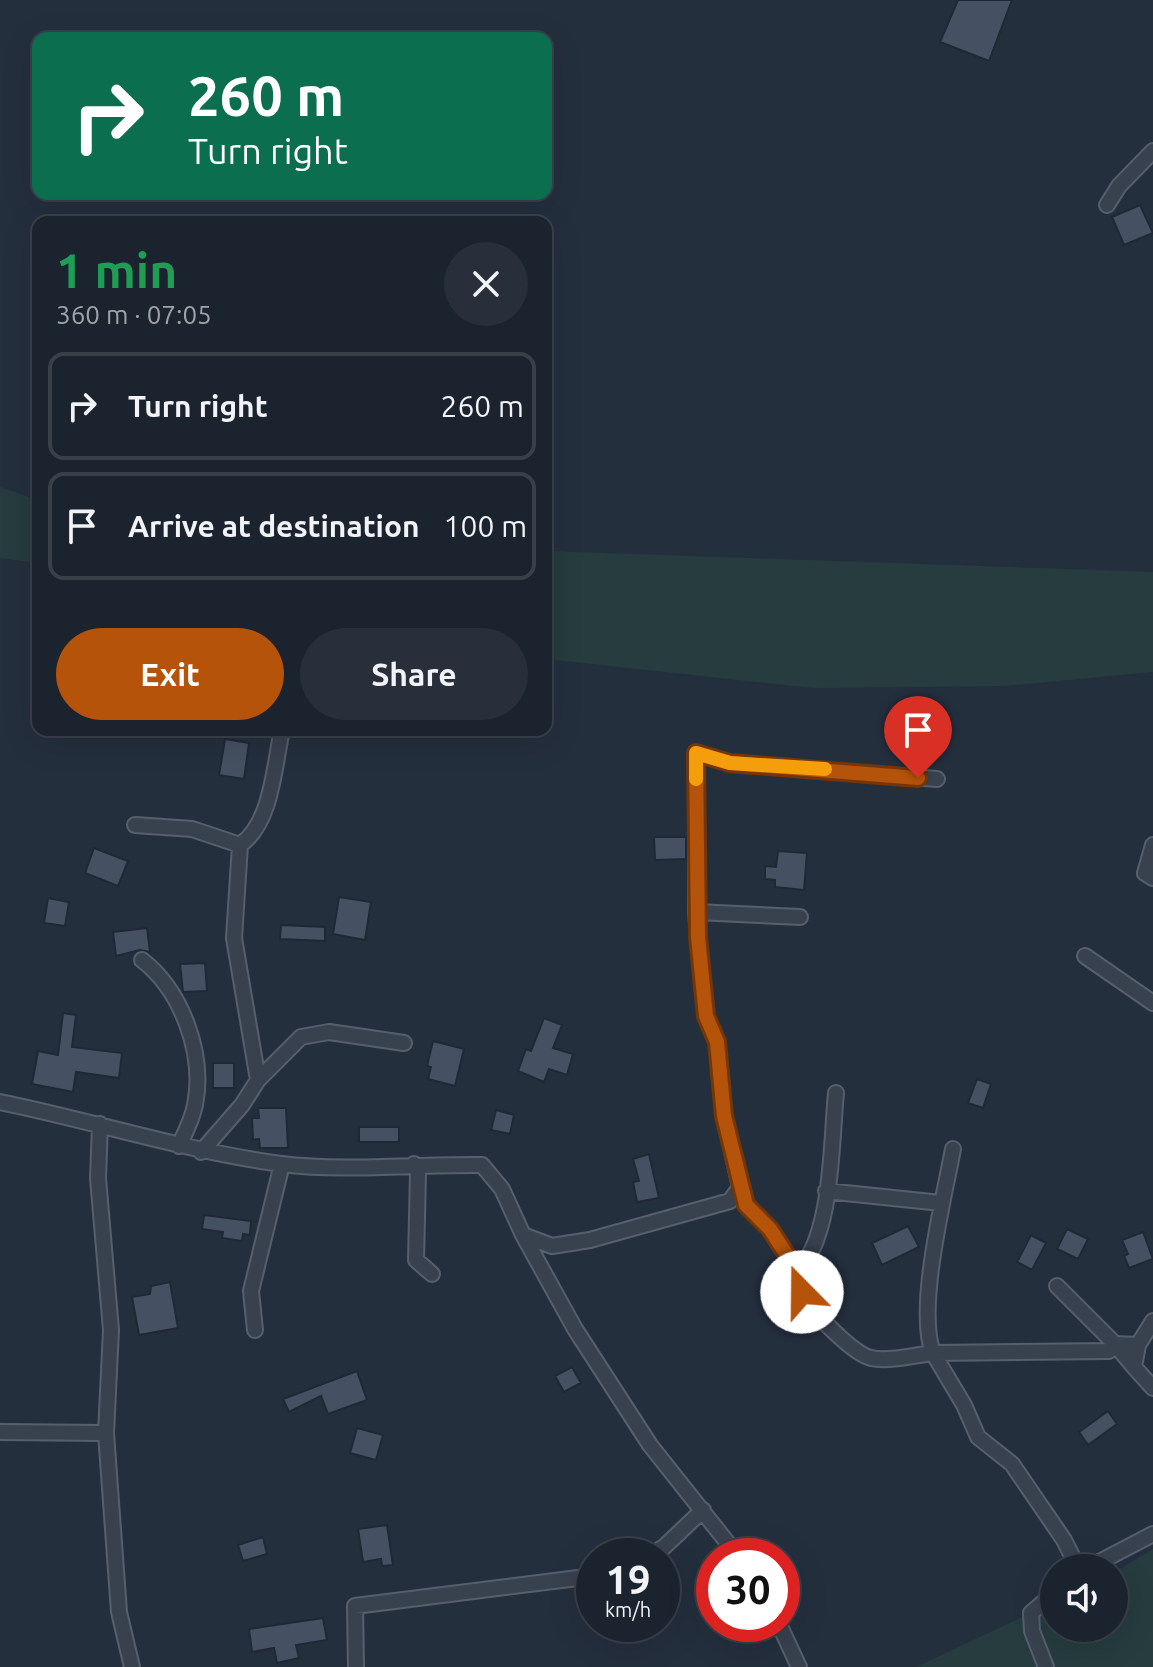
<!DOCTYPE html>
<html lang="en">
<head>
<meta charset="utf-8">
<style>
  :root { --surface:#1b232e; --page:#282f3a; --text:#f1f3f6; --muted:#a0a4aa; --line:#39404a; --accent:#b45309 }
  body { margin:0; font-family:Ubuntu,sans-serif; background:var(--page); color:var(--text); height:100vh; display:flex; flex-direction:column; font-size:30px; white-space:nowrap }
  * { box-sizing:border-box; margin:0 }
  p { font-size:26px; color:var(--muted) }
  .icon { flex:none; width:44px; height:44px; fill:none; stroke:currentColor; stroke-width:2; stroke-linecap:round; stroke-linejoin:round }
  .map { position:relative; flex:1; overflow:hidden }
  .sheet { position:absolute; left:32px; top:216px; width:520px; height:520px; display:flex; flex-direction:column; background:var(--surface); border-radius:16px; box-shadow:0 8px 32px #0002,0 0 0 2px var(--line) }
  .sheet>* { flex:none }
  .hud { position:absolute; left:32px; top:32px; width:520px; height:168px; border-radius:16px; box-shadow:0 8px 32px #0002,0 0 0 2px var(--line); background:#0b6e4f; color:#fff; overflow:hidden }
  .tools { position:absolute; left:1040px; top:1554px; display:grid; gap:16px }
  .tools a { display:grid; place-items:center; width:88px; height:88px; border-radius:50%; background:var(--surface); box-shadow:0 8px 32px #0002,0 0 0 2px var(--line); font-size:40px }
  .speed { position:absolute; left:576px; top:1538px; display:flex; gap:16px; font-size:40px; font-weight:700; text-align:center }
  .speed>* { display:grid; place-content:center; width:104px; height:104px; border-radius:50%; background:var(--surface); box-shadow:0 8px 32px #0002,0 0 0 2px var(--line); line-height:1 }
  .speed small { font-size:20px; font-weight:400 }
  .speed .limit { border:12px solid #d22; background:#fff; color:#111 }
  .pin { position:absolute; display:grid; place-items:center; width:68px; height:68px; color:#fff; margin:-82px -34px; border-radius:50% 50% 50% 0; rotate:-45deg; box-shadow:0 0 8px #0007 }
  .pin .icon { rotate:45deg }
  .me { position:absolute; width:88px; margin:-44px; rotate:338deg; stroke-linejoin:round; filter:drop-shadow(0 0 6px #0008) }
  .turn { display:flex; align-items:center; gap:28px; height:168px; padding:0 24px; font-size:36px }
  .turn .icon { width:104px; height:104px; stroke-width:2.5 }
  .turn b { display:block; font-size:56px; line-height:68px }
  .round { display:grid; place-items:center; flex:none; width:84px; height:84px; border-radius:42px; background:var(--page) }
  .summary { display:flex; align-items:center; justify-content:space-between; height:136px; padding:0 24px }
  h1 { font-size:48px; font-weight:700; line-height:60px; color:#1e9e55 }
  .action { display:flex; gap:16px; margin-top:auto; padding:16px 24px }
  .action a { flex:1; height:92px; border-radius:48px; background:var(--accent); color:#fff; font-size:32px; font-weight:700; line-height:92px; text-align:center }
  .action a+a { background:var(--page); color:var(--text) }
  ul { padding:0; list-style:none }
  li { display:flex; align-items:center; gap:24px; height:108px; margin:0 16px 12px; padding:0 8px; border:4px solid var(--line); border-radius:16px }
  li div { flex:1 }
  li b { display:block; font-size:30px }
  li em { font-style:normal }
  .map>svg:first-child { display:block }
  .green { fill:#263c3f }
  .building { fill:#455162; stroke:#1f2835; stroke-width:2 }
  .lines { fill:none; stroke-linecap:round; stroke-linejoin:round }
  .street-casing { stroke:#565f6c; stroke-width:18 }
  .street { stroke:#38414e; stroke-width:14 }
  .route-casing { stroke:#753606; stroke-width:20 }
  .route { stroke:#b45309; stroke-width:14 }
  .slow { stroke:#f59e0b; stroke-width:14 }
</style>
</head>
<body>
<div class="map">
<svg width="1153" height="1667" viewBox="0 0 1153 1667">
  <rect width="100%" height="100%" fill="#242f3e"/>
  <!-- green -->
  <path class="green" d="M0,487L38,500V563L0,558Z
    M546,551L1153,572V672L1005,686L813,688L546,659Z
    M1153,1549V1667H916L1054,1602V1628H1114V1573Z"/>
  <!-- building -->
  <path class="building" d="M958,0H1012L989,61L940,42Z
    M1140,205L1153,233L1124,245L1112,217Z
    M225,739L249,743L244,779L219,775Z
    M654,837H686V859L655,860Z
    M94,848L128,861L118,886L85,873Z
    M778,851L807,853L804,890L775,887V880L765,879V866L776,867Z
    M339,897L371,902L365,940L333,934Z
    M48,898L69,902L65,926L44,923Z
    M281,925L325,927V941L280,939Z
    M147,928L150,952L140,950L116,956L113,932Z
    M205,963L207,991L183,992L180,964Z
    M63,1013L76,1015L72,1047L122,1053L119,1078L76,1072L73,1092L32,1084L38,1051L58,1055Z
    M544,1018L562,1025L553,1048L573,1054L567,1075L549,1069L544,1082L518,1071L526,1049L531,1051Z
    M433,1041L464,1049L455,1086L428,1079L431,1067L427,1066Z
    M213,1063H234V1088H213Z
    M977,1079L991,1084L983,1108L968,1103Z
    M258,1108H286L288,1148H260L259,1139L253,1140L252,1118H259Z
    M496,1110L514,1115L510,1134L491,1130Z
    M359,1127H399V1142H359Z
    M649,1154L659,1198L637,1202L633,1182L639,1181L633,1159Z
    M204,1215L251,1221L250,1235L243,1234L242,1241L222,1238L223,1232L202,1229Z
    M908,1226L919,1247L882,1265L872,1243Z
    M1067,1229L1088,1239L1078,1259L1057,1249Z
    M1143,1232L1153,1259L1129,1268L1124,1256L1128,1254L1122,1240Z
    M1031,1235L1046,1243L1032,1270L1017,1262Z
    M170,1282L178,1328L139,1335L132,1297L150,1294L151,1286Z
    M572,1367L581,1383L564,1392L555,1376Z
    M357,1371L367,1400L328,1414L321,1396L289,1412L283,1399Z
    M1108,1411L1117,1424L1088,1445L1079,1432Z
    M357,1428L383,1435L376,1460L350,1453Z
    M387,1525L393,1565L382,1566L381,1559L363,1562L358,1529Z
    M263,1537L267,1554L243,1561L238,1545Z
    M323,1618L327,1640L296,1645L299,1658L277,1663L274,1648L252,1652L249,1629Z"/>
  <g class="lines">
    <!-- street casing -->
    <g class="street-casing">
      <path id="street" d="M1107,205L1119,186L1153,151
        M135,825L192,829L240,845L234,938L258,1080
        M240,845C272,823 274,766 282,730
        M1153,845L1145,873L1153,878
        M696,912L800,917
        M1085,956L1153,1003
        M142,960C182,991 205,1054 195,1105C192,1120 185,1133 179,1146
        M0,1102C94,1121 185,1151 281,1164C347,1172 415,1164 482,1165L502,1189L523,1235L575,1329L650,1445L738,1556
        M201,1152L242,1105L258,1080L301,1037L329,1032L404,1043
        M414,1164L418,1173L416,1260L432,1274
        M740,1187L746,1205L770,1229L797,1272C833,1237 831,1142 836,1093
        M826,1191L941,1203
        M523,1235L552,1246L590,1240L730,1201L740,1187L724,1116L717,1042L706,1016L700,962L696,912V753L730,763L937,779
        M797,1272C803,1282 801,1291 807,1300C816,1316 854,1354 871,1358C889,1362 914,1355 933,1353C916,1308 944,1198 953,1149
        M1057,1286L1115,1344L1138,1345
        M1153,1321L1138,1345L1134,1367L1153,1388
        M255,1330L251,1291L282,1164
        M933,1353L964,1405L978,1437L1012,1464L1064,1540L1078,1568
        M933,1353L1109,1351L1115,1344L1134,1367
        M0,1432L106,1433L111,1330L98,1178L100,1124
        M106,1433L119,1612L132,1667
        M649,1556L664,1547L703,1510
        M1088,1568L1153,1534
        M779,1624L799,1667
        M356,1667L355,1606L594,1576
        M1046,1667L1032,1631L1031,1613L1054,1593"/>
    </g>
    <!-- street -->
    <use href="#street" class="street"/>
  </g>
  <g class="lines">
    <!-- route casing -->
    <g class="route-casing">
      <path id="route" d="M802,1292V1280L794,1266L770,1229L746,1205L724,1116L717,1042L706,1016L698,937L696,753L730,763L918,778"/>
    </g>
    <!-- route -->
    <use href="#route" class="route"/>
    <!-- slow -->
    <path class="slow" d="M696,779V753L730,763L825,769"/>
  </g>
</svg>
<div class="tools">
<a><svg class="icon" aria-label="sound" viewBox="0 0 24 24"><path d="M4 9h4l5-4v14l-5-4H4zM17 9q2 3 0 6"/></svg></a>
</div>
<div class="speed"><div>19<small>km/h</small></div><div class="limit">30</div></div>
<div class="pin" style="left:918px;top:778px;background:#d93025"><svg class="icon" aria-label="arrive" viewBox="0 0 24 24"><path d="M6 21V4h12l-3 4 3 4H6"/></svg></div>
<svg class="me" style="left:802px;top:1292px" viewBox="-20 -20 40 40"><circle r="19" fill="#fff"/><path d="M0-13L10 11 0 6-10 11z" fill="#b45309"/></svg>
<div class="hud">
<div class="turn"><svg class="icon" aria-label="right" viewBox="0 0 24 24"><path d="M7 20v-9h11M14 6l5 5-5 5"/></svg><div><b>260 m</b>Turn right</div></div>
</div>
<section class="sheet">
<div class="summary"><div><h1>1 min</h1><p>360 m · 07:05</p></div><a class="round"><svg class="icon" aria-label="close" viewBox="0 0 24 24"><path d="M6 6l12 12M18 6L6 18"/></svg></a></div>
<ul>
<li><svg class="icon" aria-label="right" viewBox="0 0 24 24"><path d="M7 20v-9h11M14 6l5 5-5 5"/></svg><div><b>Turn right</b></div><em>260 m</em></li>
<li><svg class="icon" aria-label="arrive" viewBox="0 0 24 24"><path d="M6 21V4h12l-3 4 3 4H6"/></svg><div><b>Arrive at destination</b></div><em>100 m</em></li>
</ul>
<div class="action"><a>Exit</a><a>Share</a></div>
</section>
</div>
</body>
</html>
